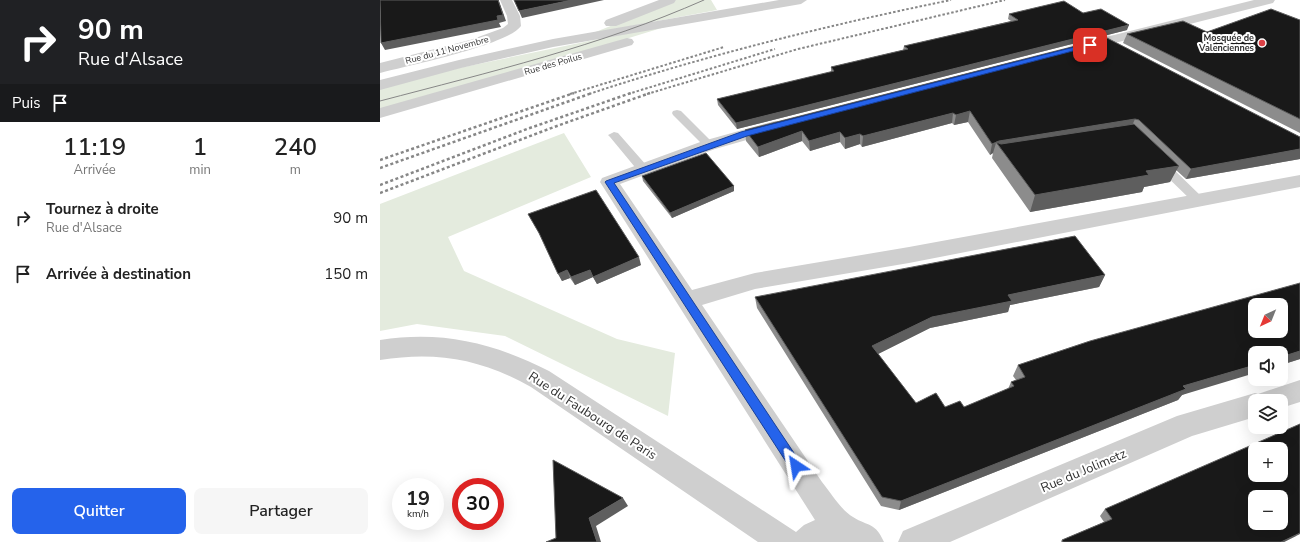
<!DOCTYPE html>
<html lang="fr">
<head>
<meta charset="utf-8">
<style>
  :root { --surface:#fff; --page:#f6f6f6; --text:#222; --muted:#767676; --accent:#2563eb }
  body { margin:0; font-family:"Nunito Sans",sans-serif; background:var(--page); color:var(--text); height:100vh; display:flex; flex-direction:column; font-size:15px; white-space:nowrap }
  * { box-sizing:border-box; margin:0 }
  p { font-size:13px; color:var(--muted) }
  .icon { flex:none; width:22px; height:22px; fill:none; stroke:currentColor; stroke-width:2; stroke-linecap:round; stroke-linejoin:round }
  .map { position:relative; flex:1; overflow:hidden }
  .details { display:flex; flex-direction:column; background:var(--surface); width:380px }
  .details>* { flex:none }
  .banner { background:#202124; color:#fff; overflow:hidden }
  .needle { width:26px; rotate:223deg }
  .buttons { position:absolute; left:868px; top:298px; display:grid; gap:8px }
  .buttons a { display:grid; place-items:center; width:40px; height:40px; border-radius:8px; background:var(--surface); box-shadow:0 4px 16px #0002; font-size:20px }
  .speed { position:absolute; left:12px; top:478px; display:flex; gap:8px; font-size:20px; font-weight:700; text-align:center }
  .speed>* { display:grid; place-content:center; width:52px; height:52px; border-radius:50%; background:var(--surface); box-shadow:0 4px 16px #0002; line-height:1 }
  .speed small { font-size:10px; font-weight:400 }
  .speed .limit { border:6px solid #d22; background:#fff; color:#111 }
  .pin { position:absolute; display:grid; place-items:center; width:34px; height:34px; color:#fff; margin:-17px; border-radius:8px; box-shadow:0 2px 6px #0006 }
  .me { position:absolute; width:44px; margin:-22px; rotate:327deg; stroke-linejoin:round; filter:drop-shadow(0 0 3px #0008) }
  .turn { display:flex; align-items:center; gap:14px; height:84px; padding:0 12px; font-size:18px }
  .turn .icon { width:52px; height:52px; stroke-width:2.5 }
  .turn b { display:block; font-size:28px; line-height:34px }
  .then { display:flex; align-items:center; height:38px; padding:0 12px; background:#0003; gap:8px; font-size:15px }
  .eta { display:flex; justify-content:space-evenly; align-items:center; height:68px; text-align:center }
  .eta b { font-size:24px; font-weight:600; line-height:28px }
  .cta { display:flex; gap:8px; margin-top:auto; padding:8px 12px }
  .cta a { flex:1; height:46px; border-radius:8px; background:var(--accent); color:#fff; font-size:16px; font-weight:600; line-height:46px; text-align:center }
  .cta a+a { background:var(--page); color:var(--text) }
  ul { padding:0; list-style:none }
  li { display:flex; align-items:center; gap:12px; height:56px; padding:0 12px }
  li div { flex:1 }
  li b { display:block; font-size:15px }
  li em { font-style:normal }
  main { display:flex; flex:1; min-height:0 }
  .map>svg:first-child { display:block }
  .green { fill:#e4ebde }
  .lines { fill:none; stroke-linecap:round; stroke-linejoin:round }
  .lane { fill:#cfcfcf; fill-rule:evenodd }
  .street { fill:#cfcfcf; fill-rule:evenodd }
  .tram { stroke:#878787; stroke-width:1 }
  .rail-far1 { stroke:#878787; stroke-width:2; stroke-dasharray:2.5 2; stroke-linecap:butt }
  .rail { stroke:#878787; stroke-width:2.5; stroke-dasharray:3 2.5; stroke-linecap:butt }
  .wall { fill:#8c8c8c }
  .shaded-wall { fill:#5e5e5e }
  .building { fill:#191919; stroke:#5e5e5e; fill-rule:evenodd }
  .route { fill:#2563eb; stroke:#184099 }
  .poi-dot { fill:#dc4146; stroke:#fff; stroke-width:1.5 }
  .labels { text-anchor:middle; stroke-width:4; stroke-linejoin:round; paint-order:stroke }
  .far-poi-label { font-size:9px; font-weight:bold; fill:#323232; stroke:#fff; text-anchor:end }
  .far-street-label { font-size:9px; fill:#323232; stroke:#fff }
  .near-street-label { font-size:13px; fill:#323232; stroke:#fff }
</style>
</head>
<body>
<main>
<section class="details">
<div class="banner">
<div class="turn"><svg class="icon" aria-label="right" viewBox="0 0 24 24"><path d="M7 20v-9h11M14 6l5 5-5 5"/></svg><div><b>90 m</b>Rue d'Alsace</div></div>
<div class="then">Puis<svg class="icon" aria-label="arrive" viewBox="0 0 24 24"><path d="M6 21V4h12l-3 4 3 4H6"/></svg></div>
</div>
<div class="eta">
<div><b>11:19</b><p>Arrivée</p></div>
<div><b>1</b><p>min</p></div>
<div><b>240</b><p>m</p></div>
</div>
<ul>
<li><svg class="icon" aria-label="right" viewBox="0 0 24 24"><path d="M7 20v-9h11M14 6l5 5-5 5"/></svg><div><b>Tournez à droite</b><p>Rue d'Alsace</p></div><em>90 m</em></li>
<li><svg class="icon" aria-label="arrive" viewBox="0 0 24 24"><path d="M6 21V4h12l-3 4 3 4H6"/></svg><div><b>Arrivée à destination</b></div><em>150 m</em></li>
</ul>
<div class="cta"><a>Quitter</a><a>Partager</a></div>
</section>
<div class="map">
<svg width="920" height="542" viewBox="0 0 920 542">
  <rect width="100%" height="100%" fill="#fff"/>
  <!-- green -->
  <path class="green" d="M296,0H331L337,10L213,33Z
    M301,22L187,57L0,109V89L79,68Z
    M184,133L211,177L68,237L84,271L237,339L295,353L288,416L125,336L37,324L0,331V204Z"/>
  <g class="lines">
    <!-- lane -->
    <path class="lane" d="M297,110L301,111L335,145L333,147H325L293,115L292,113L293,111Z
      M234,132L238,133L267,166L269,169L267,172H259L230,137L228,135Z
      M781,160L785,161L822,197L824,200L822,203H814L777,167L775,164Z"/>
    <!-- street -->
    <path class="street" d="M120,0H132L140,16L141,26C128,45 26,66 0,73V63L90,40L123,28L128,24L127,16Z
      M279,0H296L294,3L236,26H226L224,23L226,20Z
      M399,0H427L421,4L173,47L81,68L0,90V80L79,60L173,39Z
      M874,0H895L893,3L703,51L698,50L696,47L698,44Z
      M247,38L252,39L254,42L252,45L0,118V108Z
      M395,121L401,122L404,126L401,130L335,149L240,184L312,290L375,273L529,247L920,175V187L529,263L375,289L322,305L442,482C451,493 461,510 473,517C489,527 495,522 504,542H378L151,387C101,359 57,351 0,360V340C62,330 114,343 169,371L416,532L424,525L435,520L220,182L222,178L323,141Z
      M920,380V402L901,408V401H875V417L812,436L570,542H518L523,531L797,416L875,393L878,394Z"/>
    <!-- tram -->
    <path class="tram" d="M0,101C110,72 220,46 324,0"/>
    <!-- rail-far1 -->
    <path class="rail-far1" d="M190,94L344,47
      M209,94C327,55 449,25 571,0
      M248,94L395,49
      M267,94L418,49L625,0"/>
    <!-- rail -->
    <path class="rail" d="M0,160L194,93
      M0,168L212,93
      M0,185L147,129L251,93
      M0,193L174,127L270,93"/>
  </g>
  <!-- wall -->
  <path class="wall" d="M703,13L747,30L357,129L338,105L337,99L451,72V67L523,50L524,46L631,21L628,19L629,14Z
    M920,20V133L743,43L747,34L827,32Z
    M727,38L920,137V159L806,179L796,170L790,182L764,187L762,192L650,212L612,158L613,153L610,155L588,122L574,125L572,123L482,147L480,144L465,149L460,142L430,151L422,141L379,157L366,141L365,130Z
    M262,176L354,186V191L292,218L263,181Z
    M148,214L261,265L217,284L213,277L195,285L190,278L182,281L162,238Z
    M725,275L719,287L630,305L628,312L550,328L498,354L536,403L565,407H584L628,389L631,382L636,380L633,376L638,365L920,351V359L901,365V353L802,395L798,400L519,510L501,506L377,308L375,297Z
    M725,509L916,536L904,542H681L682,540L724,522L720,516Z"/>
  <!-- shaded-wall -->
  <path class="shaded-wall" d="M118,0H119V1L126,21L119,23L121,27L5,50L1,43L117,16Z
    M192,0H224L142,18L139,11Z
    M749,25L747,30L357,129L356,123Z
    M590,111L588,122L574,125L576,115Z
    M573,113L572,123L482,147L483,136Z
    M755,119L750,130L622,151L616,142L619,141Z
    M422,131V141L379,157L378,147Z
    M460,132V142L430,151L429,141Z
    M480,134V144L465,149V138Z
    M616,143L613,153L610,155L612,144Z
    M920,149V159L806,179L811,169Z
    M799,166L790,182L764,187L762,192L650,212L655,195L766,171Z
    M354,186V191L292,218L290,213Z
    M259,257L261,265L217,284L213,277Z
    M187,270L190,278L182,281L178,274Z
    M210,270L213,277L195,285L191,277Z
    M725,275L719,287L630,305L628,312L550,328L492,357V346L552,317L628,295Z
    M920,351V359L901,365V357Z
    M875,365V373L802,395L798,400L519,510L521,501L803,386Z
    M243,498L248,506L216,526L221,542H217L209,518Z
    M920,533V534L904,542H901Z"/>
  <!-- building -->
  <path class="building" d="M0,0H118L123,15L117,16L118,20L1,43Z
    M134,0H192L139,11Z
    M684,1L703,13L721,9L749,25L356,123L337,99L454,71L451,67L528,49L524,46L638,20L629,14Z
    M891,9L920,20V119L747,34L803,21L827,32Z
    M727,38L920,137V149L811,169L759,120L755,119L619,141L612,144L590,111L576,115L573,113L483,136L480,134L465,138L460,132L429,141L422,131L378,147L365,130Z
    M754,124L799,166L766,171L769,175L655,195L616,142L621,144Z
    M326,153L354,186L290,213L262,176Z
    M216,190L259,257L213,277L210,270L191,277L187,270L178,274L159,233L148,214Z
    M695,236L725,275L628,295L632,301L552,317L492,346L536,403L556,393L565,407L580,401L584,407L634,386L631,382L645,377L638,365L710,341L920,283V351L901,357V353H875V365L803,386L806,389L521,501L502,497L375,297ZM875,305H901V331H875Z
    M920,424V533L901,542H683L682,540L732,519L725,509ZM875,449H901V475H875ZM875,497H901V523H875Z
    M173,460L243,498L209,518L217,542H166L176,538Z"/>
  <!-- route -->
  <path class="route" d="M710,43L712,44V46L367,136L234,183L420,462L422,466L420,471L416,472L412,471L225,182L226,181L361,132Z"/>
  <!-- markers -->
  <circle class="poi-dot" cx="882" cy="43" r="4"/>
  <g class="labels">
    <!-- far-poi labels -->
    <g class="far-poi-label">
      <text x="874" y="41">Mosquée de<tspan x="874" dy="10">Valenciennes</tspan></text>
    </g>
    <!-- far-street labels -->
    <g class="far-street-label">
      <text transform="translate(67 50) rotate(-15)" y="3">Rue du 11 Novembre</text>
      <text transform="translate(173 64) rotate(-16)" y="3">Rue des Poilus</text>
    </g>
    <!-- near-street labels -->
    <g class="near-street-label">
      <text transform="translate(213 415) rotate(33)" y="5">Rue du Faubourg de Paris</text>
      <text transform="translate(703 470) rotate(-23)" y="5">Rue du Jolimetz</text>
    </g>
  </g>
</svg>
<div class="buttons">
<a><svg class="needle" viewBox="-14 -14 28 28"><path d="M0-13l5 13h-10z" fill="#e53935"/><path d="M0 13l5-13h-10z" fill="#767676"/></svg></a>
<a><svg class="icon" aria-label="sound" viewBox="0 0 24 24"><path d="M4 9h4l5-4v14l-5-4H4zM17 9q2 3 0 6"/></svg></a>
<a><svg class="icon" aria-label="layers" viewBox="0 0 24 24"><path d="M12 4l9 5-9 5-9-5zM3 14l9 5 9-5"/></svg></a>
<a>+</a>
<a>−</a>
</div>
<div class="speed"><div>19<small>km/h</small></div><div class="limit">30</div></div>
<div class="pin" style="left:710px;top:45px;background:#d93025"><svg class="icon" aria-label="arrive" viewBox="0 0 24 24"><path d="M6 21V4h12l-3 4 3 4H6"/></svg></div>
<svg class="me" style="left:416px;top:466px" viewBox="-20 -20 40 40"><path d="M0-17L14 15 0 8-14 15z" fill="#2563eb" stroke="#fff" stroke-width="4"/></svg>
</div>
</main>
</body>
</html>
